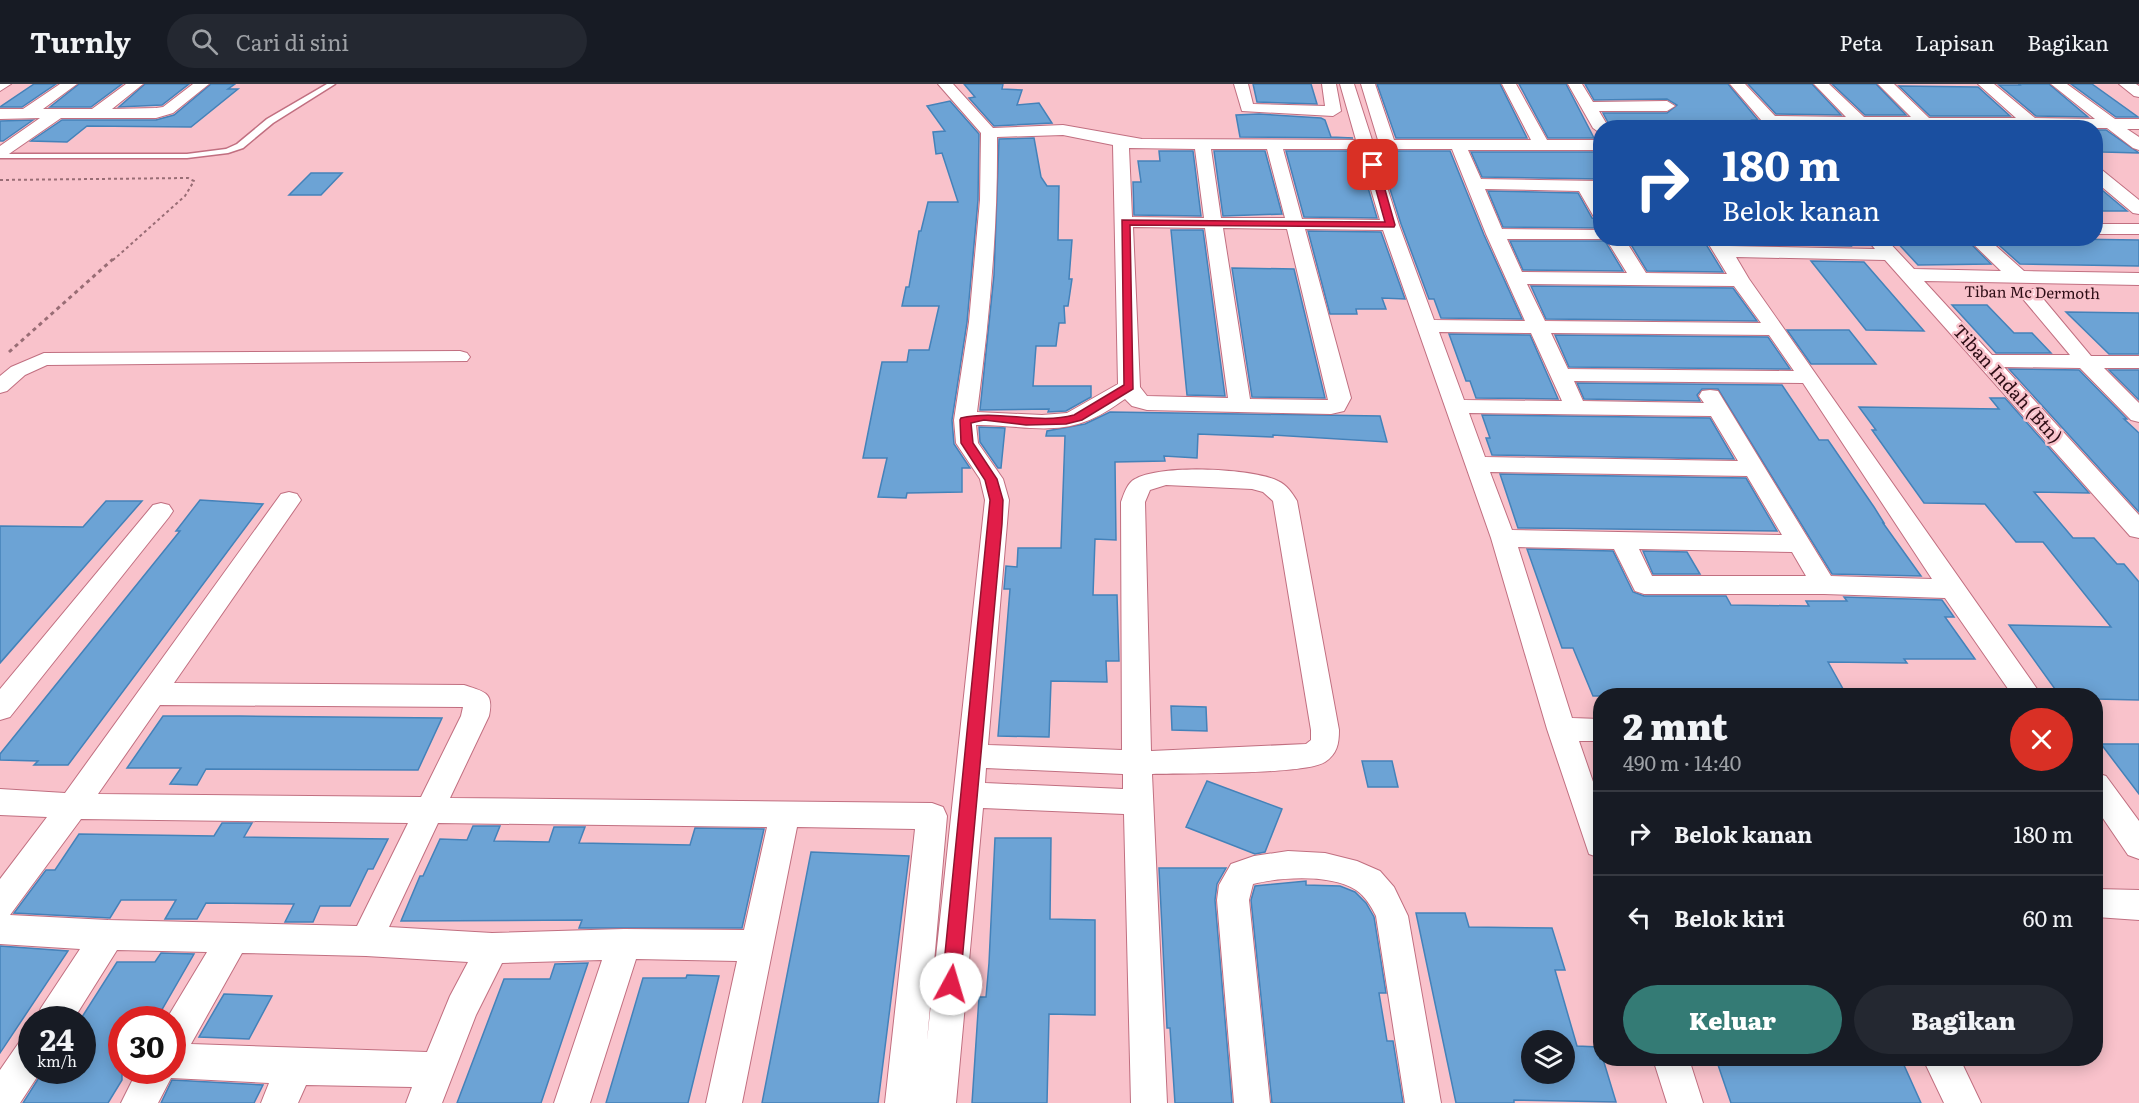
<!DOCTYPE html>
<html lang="id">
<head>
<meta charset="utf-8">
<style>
  :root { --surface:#171b24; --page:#242831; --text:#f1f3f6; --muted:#9ea1a6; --line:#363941; --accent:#347b75 }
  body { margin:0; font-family:Literata,serif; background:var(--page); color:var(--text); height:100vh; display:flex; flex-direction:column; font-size:22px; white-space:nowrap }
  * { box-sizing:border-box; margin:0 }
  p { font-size:20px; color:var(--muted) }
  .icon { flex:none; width:33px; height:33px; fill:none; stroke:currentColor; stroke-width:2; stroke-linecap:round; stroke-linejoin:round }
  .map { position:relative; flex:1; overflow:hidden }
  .panel { position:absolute; left:1593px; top:604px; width:510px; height:378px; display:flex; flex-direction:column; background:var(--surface); border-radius:24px; box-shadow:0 3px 15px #0003 }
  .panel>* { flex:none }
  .top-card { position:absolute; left:1593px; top:36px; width:510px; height:126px; border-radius:24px; box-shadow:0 3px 15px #0003; background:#1a4fa0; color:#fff; overflow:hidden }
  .buttons { position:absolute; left:1521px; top:946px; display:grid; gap:12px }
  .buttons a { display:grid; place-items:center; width:54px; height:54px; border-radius:50%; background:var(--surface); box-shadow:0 3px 15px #0003; font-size:30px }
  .speed { position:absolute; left:18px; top:922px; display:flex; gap:12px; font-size:30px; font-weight:700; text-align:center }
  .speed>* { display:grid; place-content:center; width:78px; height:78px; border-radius:50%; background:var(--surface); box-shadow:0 3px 15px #0003; line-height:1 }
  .speed small { font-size:15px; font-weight:400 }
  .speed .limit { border:9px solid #d22; background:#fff; color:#111 }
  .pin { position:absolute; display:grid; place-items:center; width:51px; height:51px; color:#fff; margin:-26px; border-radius:12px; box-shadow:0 3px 9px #0006 }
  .me { position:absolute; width:66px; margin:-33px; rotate:6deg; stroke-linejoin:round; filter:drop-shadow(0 0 4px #0008) }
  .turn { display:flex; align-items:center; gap:21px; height:126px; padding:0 30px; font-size:27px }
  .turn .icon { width:78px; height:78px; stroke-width:2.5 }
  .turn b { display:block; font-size:42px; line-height:51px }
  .round { display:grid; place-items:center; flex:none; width:63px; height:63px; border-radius:32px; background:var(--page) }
  .overview { display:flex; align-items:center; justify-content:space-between; height:102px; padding:0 30px }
  h1 { font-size:36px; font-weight:800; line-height:45px }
  .button { display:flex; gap:12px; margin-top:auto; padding:12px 30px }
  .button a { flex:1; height:69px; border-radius:36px; background:var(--accent); color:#fff; font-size:24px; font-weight:800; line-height:69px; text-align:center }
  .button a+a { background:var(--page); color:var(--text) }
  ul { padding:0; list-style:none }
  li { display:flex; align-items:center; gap:18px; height:84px; padding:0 30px; border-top:2px solid var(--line) }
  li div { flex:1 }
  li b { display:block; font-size:22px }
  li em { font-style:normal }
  header { display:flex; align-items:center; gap:36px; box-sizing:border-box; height:84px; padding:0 30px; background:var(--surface); border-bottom:2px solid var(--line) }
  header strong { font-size:28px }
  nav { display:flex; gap:33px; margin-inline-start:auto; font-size:21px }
  .search { width:420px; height:54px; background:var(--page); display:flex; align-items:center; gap:15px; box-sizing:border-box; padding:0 21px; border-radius:33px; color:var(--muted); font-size:22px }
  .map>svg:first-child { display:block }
  .building { fill:#6ca3d5; stroke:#4482b9; stroke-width:1.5; fill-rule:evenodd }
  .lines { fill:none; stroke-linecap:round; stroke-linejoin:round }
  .lane-casing { stroke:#c16f80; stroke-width:3 }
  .street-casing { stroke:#c16f80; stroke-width:2 }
  .path-far1 { stroke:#996d75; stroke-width:2; stroke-dasharray:3 3; stroke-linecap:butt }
  .path { stroke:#996d75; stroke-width:3; stroke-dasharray:4 4; stroke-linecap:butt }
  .lane { fill:#fff; fill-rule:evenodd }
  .street { fill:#fff; fill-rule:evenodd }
  .route { fill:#e11d48; stroke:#92132f; stroke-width:1.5 }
  .labels { text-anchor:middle; stroke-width:5; stroke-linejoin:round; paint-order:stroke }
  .far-street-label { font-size:15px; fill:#2d0d15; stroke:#f9c2cb }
  .street-label { font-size:18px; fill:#2d0d15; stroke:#f9c2cb }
</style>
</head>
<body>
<header>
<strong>Turnly</strong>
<div class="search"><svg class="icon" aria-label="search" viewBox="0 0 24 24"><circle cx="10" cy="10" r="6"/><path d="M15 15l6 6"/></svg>Cari di sini</div>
<nav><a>Peta</a><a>Lapisan</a><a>Bagikan</a></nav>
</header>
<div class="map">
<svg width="2139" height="1019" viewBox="0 0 2139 1019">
  <rect width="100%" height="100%" fill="#f9c2cb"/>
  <!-- building -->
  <path class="building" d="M34,0H56L22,23H0Z
    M79,0H122L91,23H50Z
    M145,0H189L162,21L119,23Z
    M211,0H235L228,5H238L191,43L87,42L67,58L31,57L62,36H156L174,31Z
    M964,0H1003L1002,5L1022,6L1017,21L1039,19L1052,39L994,42L969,14L975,13Z
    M1253,0H1311L1317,20L1257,18Z
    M1377,0H1500L1527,54H1396Z
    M1519,0H1566L1594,54H1548Z
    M1585,0H1728L1758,36H1752L1759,44H1611L1603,29H1667L1677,21L1667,15L1594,16Z
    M1748,0H1812L1841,31L1776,30Z
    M1832,0H1876L1906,31H1865Z
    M2019,0H2049L2088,33L2036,32L1999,1H2020Z
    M2071,0H2092L2138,33H2116Z
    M1899,2L1978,3L2010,32H1930Z
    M950,17L979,50L978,116L967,238L952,336L954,360L970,384H962V408L907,409L906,414L878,413L887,374H863L882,278H907L909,266H929L939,222H902L906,203H909L919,147H921L928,118H958L942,69L936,70L933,48L945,47L927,22Z
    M1259,30L1321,34L1325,36L1331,53L1353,54L1240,53L1236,31Z
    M33,36L3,57H0V37Z
    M2096,46H2106L2139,69L2103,68L2096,63Z
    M1034,54L1041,93L1047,102H1059L1058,156H1072L1069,195H1072L1068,222H1064L1065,239H1059L1056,262H1036L1033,302H1091V313L1066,327L1048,328L1049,325L980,326L994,191L999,55Z
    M1159,67H1193L1201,132L1134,131L1133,98H1141L1138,77H1160Z
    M1214,67H1265L1282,130L1223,132Z
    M1286,67H1357L1377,134L1304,133Z
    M1378,67H1450L1484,151L1522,235L1441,234L1434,215H1429L1401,140Z
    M1471,68H1600V95L1482,93Z
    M311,89H342L321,111H289Z
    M2096,101L2127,127H2096Z
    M1488,107L1578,109L1592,134L1600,136V144L1503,143Z
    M1171,146H1203L1225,312L1187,311Z
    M1308,147L1381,148L1405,215L1382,214L1386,225H1356L1357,230H1330Z
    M1627,154H1689L1691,157H1704L1723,188L1647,187Z
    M1893,154H1965L1991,180L1918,181Z
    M1991,154L2139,156V182L2020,180Z
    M1793,155H1845L1851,162L1798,161Z
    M1510,157H1605L1623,187L1523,186Z
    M1811,177L1864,178L1924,247L1866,246Z
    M1232,184L1294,185L1325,314L1252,313Z
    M1531,202L1733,204L1757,237L1546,235Z
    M1952,221H1987L2014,249H2032L2051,269H1996Z
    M2066,228L2139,229V270H2109Z
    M1787,246H1849L1876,280H1811Z
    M1449,250L1530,251L1558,315L1476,314L1470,297H1466Z
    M1555,251L1768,253L1790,285L1569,283Z
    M2009,285L2079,286L2127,335H2124L2139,349V428Z
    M2109,286H2139V316Z
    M1577,299L1782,301L1819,356H1828L1874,423L1884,439H1883L1921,492L1832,490L1718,305H1702L1697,311L1700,317L1584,315Z
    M1990,314H2005L2089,409L2034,408L2073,454H2094L2117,480H2124L2139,498V616L2096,615V612H2060L2009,541L2111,543L2043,458H2016L1985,420L1924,419L1872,346H1876L1859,323L1999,325Z
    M1110,328L1380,332L1387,358L1273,351V353L1198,350L1197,374L1164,372L1165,377L1115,378L1116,456L1095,455L1093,511H1117L1119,577H1106L1107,598L1051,597L1049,653L998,652L1010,505H1004L1006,482L1017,483L1018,464H1061L1065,352H1046L1047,347L1085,340Z
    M1482,331L1710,334L1734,375L1492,371L1486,354H1490Z
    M979,343L1005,344L1001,384H998L980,358Z
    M1500,390L1746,394L1777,447L1518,444Z
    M200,416L263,420L68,681H34L38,677L0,676V670L180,447H176Z
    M106,417H142L0,579V442L83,443Z
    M1527,465L1613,467L1633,508L1644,512H1726L1731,521L1809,522L1806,517H1847L1844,513L1942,516L1954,533H1945L1975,575H1904L1907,579L1828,578L1847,612H1593L1573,564H1562Z
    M1643,467L1687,468L1700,490H1653Z
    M1171,622L1206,623L1207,647L1172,646Z
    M163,632H240L442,634L418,686L206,685L197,701L170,700L181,684H127Z
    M2101,660H2139V710Z
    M1362,677H1392L1398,703H1368Z
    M1207,697L1282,725L1265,768L1255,770L1186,743Z
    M222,739H252L244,753L388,755L373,785H368L350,822H320L313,838H285L294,820L206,819L197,835H165L176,816H121L110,834L14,829L46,786H55L79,750L214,752Z
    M473,742H500L494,757L549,758L554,743H585L579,759L690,761L695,744L764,745L742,844H579L582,836L401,837L420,792H423L440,755L467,756Z
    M995,754H1051L1050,835L1095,836V931L1049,930L1047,1019H972L979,913H986L989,879Z
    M811,768L909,772L878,1019H762Z
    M1159,784H1226L1217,800L1215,816L1232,1019H1175L1170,944H1167Z
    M1306,797V801L1340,802L1355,808L1366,819L1374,833L1386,909H1379L1387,957H1393L1403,1019H1272L1251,816L1255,802Z
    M1416,829H1465L1469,843L1552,844L1565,886H1555L1577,962L1599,963L1600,975H1603L1616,1018L1514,1016V1019H1456ZM1532,957H1564V990H1532Z
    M0,862L68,867L0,969Z
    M161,869L194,870L156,936H122V996L108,1019H23L40,992H46L49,987H82V933L117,878H155Z
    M588,879L541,1019H457L504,895H550L555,880Z
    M687,891L719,892L688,1019H606L643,894H686Z
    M224,910L272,912L249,955L199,953Z
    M1716,975H1844L1845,978L1903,979L1921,1019H1731Z
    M172,996L263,1001L254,1019H161Z"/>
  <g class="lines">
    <!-- lane casing -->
    <g class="lane-casing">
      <path id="lane" d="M327,0H335L273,39L243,64L228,69L187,74H0V70H187L226,65L237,60L267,35Z"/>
    </g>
    <!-- street casing -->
    <g class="street-casing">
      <path id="street" d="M0,0H11L0,7Z
        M60,0H77L43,25H92L126,0H143L112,25L156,24L163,23L193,0H209L173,29L156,34H61L6,72L0,74V62L40,34L0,35V25H23Z
        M938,0H953L993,44L1063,41L1142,55L1356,56L1340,0H1354L1372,56H1378L1361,0H1375L1394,56H1531L1502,0H1516L1547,56H1600V66H1468L1481,95L1600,97V107H1596L1600,115V134L1594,133L1579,107L1485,105L1502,145L1600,146V154H1624L1646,189L1727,190L1705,154H1724L1729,162L1875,165L1866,154H1885L1914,185L2001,187L1967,154H1987L2024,187L2139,189V201L1924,197L1992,271H2070L2018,209L2021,205H2035L2091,272H2139V284H2104L2139,319V338L2131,336L2080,284L2004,283L2139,431V454L2130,452L1885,176L1736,173L1749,195L2042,612H2013L1945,514L1824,510H1644L1635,507L1614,465L1518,463L1572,634L1600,635V657H1579L1600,718V774L1589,770L1547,645L1491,454L1383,146L1305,145L1351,314L1344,327L1331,330L1147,326L1132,322L1125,315C1112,324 1099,333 1084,338C1049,351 1013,340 976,341L978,359L1003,395L1009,416L988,661L1122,666L1121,418C1124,410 1127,399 1135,395C1159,380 1253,384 1278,397C1287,401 1292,409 1297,417L1339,646C1339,660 1337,670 1325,678C1305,691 1183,689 1152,690L1167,1019H1131L1124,730L983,724L956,1019H885L915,745L797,743L742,1019H706L737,877L636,875L590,1019H554L602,876L502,879L476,931L442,1019H406L412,1003L306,1001L298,1019H261L269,999L171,994L158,1019H121L137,987H172V936H166L207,868L117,866L73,936H36L41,924L80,865L0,860V795L47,733L0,731V705L65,709L281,410L289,408L297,410L301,416L174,599L464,601C485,608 494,608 489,632L450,714L932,719L943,723L947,732L927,957L985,416L980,395L956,359L954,336L969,238L980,116L981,49ZM1063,51L1113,61L1118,300L1067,329L1042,331L977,328C989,237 998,146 997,53ZM1129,64L1195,65L1204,134L1132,133ZM1211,65H1267L1285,134H1221ZM1283,65H1359L1380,136L1302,135ZM1375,65H1452L1486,150L1525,237L1434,236L1399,141ZM1133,143L1205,144L1228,314L1147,312L1140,303ZM1223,144L1287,145L1328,316L1250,315ZM1507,155H1606L1627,189L1522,188ZM1527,200L1734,202L1761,239L1545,237ZM1439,248L1531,249L1562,317L1464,316ZM1551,249L1769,251L1794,287L1568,285ZM1574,297L1803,299L1932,495L1831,492L1718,307L1710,306L1702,307L1699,312L1704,319L1583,317ZM1469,329L1711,332L1738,377L1485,373ZM1490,388L1747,392L1782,451L1512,446ZM1166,401L1252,405L1263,408L1273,417L1311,646V656L1306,660L1151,667L1145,418L1150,406ZM1639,465L1792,468L1806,492H1652ZM160,621L461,623H463L461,632L421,713L98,710ZM986,684L1123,690V705L985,699ZM81,735L408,739L357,842L108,836L10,831ZM438,739L767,743L744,846L624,845L492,849L389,843ZM242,869L366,872L468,878L450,912L427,968L191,960Z
        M1234,0H1248L1253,20L1325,22L1322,0H1336L1341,27L1333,32L1242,27Z
        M1568,0H1582L1593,18L1667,17L1675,22L1667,27H1599L1609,44H1600V49L1593,44Z
        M1730,0H1745L1775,32L1846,33L1814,0H1829L1864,33H1911L1878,0H1894L1929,34H2016L1978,0H1994L2035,34L2095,35L2051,0H2067L2115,35H2139V45H2127L2139,53V66L2133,64L2107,44H1768Z
        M2119,0H2136L2139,2V13L2134,12Z
        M2096,85L2102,86L2139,116V130L2133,129L2096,98Z
        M2096,140H2139V150H2096Z
        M460,267L467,269L470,273L467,277L47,281L25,291L7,307L0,309V292L11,283L44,269Z
        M161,419L169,421L173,427L169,433L10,633L0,636V605L153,421Z
        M2096,689L2106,692L2139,737V775L2128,771L2096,724Z
        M1288,767L1325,769L1357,777L1380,787L1394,803L1408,832L1441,1019H1405L1376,832C1371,822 1365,812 1356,806C1331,790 1281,793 1253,800L1249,816L1270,1019H1234L1217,816L1219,801L1231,780L1254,772Z
        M2096,805L2139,806V836L2096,833Z
        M32,952V987H41L20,1019H0V986L20,957Z
        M1653,975H1689L1703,1019H1667Z
        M1923,975H1960L1981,1019H1944Z"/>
    </g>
    <!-- path-far1 -->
    <path class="path-far1" d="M0,96L188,94L194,97L185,112L112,177"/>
    <!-- path -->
    <path class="path" d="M9,268L113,175"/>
    <!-- lane -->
    <use href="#lane" class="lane"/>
    <!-- street -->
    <use href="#street" class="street"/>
  </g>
  <!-- route -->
  <path class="route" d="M1373,78L1378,81L1395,141L1394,143L1130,141L1133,305L1082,336L1066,340L1026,341L984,336L971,339L973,359L997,395L1003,416L1002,440L960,900L957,906L951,909L944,906L942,900L990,416L985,396L961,359L960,336L961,334C998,325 1037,341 1074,331L1124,301L1122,136L1385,138L1369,81Z"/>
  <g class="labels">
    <!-- far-street labels -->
    <g class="far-street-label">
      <text transform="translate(2032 209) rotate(1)" y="5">Tiban Mc Dermoth</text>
    </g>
    <!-- street labels -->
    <g class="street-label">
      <text transform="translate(2007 300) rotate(48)" y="6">Tiban Indah (Btn)</text>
    </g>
  </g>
</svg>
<div class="buttons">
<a><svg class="icon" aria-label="layers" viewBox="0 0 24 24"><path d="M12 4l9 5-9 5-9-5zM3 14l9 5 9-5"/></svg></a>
</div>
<div class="speed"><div>24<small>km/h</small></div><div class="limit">30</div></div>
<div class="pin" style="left:1373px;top:81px;background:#d93025"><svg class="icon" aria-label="arrive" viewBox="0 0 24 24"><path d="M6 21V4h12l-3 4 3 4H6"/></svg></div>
<svg class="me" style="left:951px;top:900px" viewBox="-20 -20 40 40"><circle r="19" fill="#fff"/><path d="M0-13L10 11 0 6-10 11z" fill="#e11d48"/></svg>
<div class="top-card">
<div class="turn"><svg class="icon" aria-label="right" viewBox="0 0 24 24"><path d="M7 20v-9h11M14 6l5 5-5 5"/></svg><div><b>180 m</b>Belok kanan</div></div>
</div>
<section class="panel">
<div class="overview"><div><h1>2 mnt</h1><p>490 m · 14:40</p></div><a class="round" style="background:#d93025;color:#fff"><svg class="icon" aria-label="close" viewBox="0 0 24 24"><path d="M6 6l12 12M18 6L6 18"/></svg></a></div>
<ul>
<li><svg class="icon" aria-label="right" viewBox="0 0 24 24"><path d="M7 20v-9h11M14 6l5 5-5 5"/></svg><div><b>Belok kanan</b></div><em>180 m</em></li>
<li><svg class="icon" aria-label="left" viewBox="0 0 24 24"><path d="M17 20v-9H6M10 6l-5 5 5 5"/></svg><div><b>Belok kiri</b></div><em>60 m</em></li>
</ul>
<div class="button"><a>Keluar</a><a>Bagikan</a></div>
</section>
</div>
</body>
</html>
